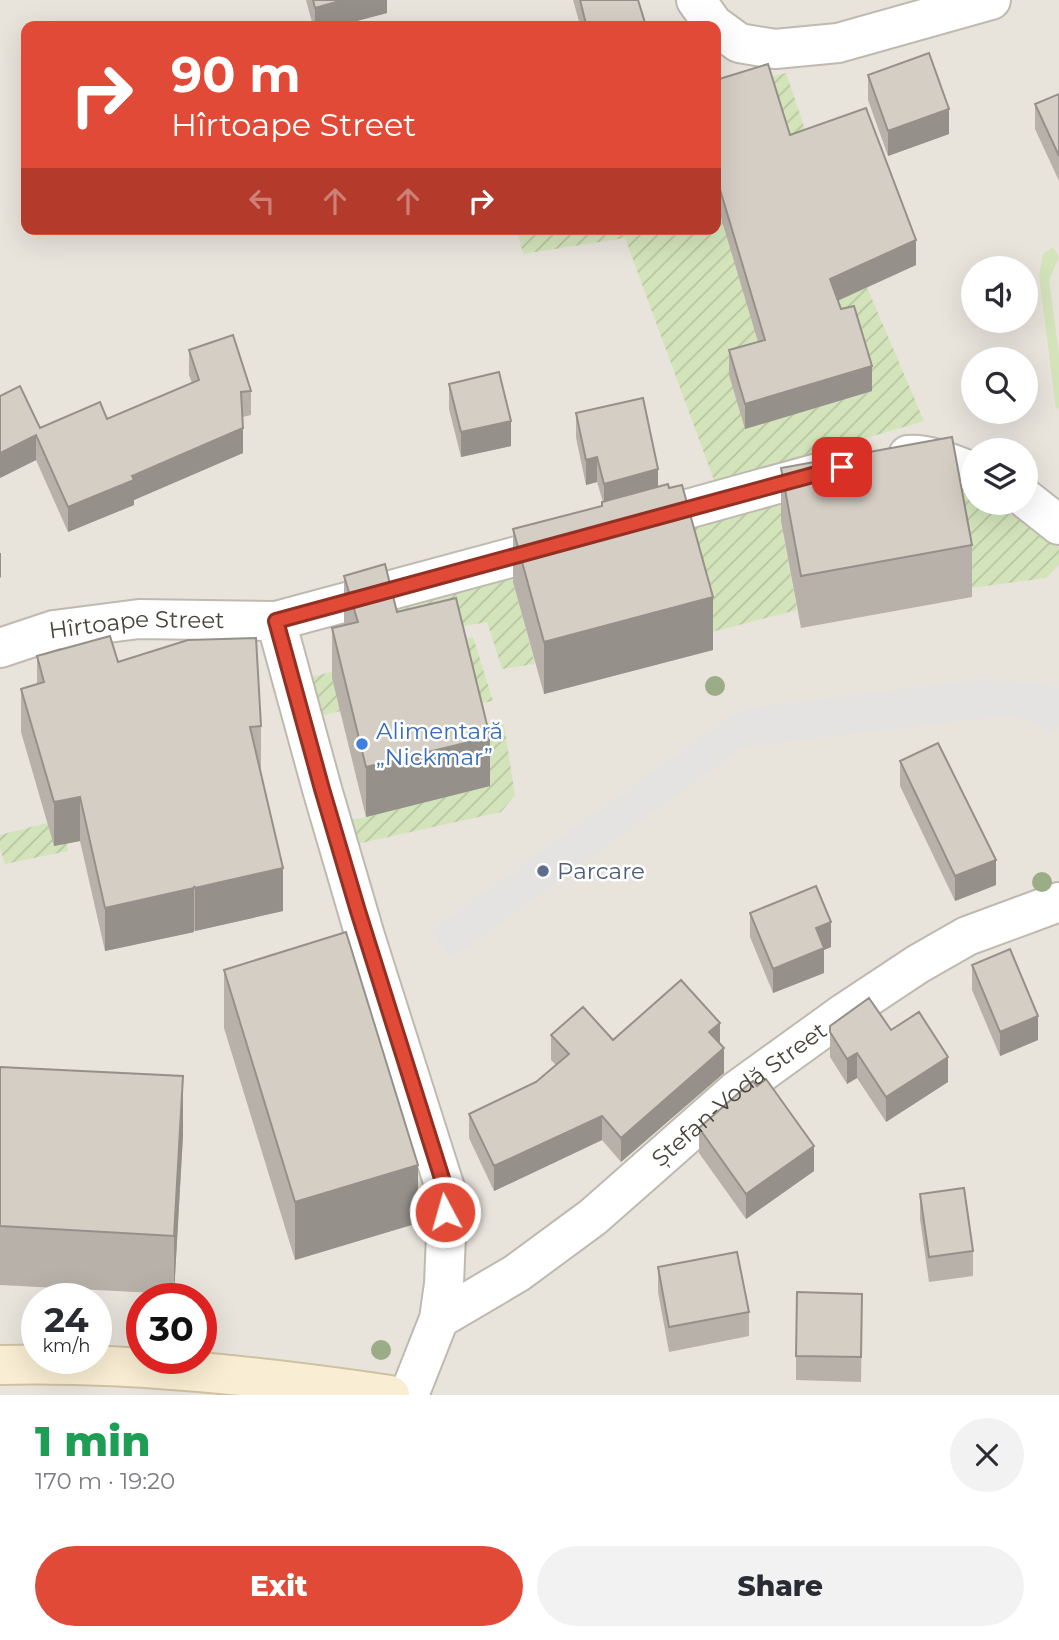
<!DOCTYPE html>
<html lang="en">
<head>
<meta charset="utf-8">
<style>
  :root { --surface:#fff; --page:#f2f2f3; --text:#2b2b33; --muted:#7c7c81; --accent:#e14a37 }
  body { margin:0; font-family:Montserrat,sans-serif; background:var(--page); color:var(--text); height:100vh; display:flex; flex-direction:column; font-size:26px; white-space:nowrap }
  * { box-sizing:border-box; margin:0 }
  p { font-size:23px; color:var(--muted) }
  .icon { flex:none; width:38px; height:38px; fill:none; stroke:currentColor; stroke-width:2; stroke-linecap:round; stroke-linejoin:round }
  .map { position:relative; height:1395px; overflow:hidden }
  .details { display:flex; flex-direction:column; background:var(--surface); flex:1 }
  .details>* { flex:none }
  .top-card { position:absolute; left:21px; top:21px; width:700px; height:214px; border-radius:14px; box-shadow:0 7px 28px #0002; background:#e14a37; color:#fff; overflow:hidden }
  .controls { position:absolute; left:961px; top:256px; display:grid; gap:14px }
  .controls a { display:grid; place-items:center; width:77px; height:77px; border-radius:50%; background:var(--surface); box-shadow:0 7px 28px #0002; font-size:35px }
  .speed { position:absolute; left:21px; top:1283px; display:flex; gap:14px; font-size:35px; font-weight:700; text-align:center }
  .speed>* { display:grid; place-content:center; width:91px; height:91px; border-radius:50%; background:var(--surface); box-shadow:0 7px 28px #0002; line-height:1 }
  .speed small { font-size:18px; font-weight:400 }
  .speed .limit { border:10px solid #d22; background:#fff; color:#111 }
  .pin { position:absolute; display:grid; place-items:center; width:60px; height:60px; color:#fff; margin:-30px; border-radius:14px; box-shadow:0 4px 10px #0006 }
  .me { position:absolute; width:77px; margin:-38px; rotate:354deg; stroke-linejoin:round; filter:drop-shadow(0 0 5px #0008) }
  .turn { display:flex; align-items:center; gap:24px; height:147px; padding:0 35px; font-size:32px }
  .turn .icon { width:91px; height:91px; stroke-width:2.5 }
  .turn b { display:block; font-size:49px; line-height:60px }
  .lanes { display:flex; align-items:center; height:66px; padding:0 35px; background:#0003; justify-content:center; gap:35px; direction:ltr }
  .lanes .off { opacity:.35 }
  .round { display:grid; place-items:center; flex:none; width:74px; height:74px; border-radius:37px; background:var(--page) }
  .headline { display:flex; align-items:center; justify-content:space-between; height:119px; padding:0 35px }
  h1 { font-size:42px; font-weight:800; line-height:52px; color:#1e9e55 }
  .button { display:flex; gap:14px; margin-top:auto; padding:14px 35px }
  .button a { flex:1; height:80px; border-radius:42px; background:var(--accent); color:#fff; font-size:28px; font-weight:800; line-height:80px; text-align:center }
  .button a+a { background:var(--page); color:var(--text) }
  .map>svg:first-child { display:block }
  .residential { fill:#e8e4dc; fill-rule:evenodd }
  .grass { fill:#d3e4bb }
  .garden { fill:url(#garden-furrows) }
  .parking { fill:#e4e3e1 }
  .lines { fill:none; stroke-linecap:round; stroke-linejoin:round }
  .street-casing { stroke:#bfb9b0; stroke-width:42 }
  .secondary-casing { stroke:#cfc1a2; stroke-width:42 }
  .street { stroke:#fff; stroke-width:38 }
  .secondary { stroke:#f9eed3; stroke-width:38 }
  .tree { fill:#9aad87 }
  .wall { fill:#b7b1a9 }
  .shaded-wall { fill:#959089 }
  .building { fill:#d5cec4; stroke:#959089; stroke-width:2 }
  .route-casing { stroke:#923024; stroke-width:18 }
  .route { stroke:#e14a37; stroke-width:12 }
  .shop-dot { fill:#3f7fe0; stroke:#fff; stroke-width:2.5 }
  .service-dot { fill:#5c6f8a; stroke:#fff; stroke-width:2.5 }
  .labels { text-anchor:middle; stroke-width:5; stroke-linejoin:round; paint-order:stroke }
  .street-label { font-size:23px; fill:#49433b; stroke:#fff }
  .shop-label { font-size:23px; fill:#366cbe; stroke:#fff; text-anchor:start }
  .service-label { font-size:23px; fill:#4e5e75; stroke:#fff; text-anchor:start }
</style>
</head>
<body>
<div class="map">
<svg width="1059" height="1395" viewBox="0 0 1059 1395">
  <defs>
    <pattern id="garden-furrows" width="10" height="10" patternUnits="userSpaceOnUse" patternTransform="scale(1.75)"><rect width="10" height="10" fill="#d3e4bb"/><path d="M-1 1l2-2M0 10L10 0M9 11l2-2" fill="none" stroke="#b7c5a2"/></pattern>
  </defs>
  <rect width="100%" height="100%" fill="#f5f2ed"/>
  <!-- residential -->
  <path class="residential" d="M0,0H1059V1395H0ZM26,26H716V229H26ZM973,268H1026V320H973ZM973,359H1026V411H973ZM973,450H1026V502H973ZM37,1298H96V1358H37ZM142,1298H201V1358H142Z"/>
  <!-- grass -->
  <path class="grass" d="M1053,247L1059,257L1049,280L1059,354V408L1056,409L1039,275L1043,254Z"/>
  <!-- garden -->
  <path class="garden" d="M786,73L826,191L924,421L715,483L625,238L523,254L517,229H716V90Z
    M915,471L973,492V502H993L1059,547V565L1046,578L970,588L781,521L797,610L708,633L682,537L513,582L535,664L502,669L487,622L392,639L383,603L419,591Z
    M473,637L493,701L470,705L332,678L341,711L321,716L311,677Z
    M504,725L515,795L501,812L352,845L347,821L366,817L476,728Z
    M62,819L68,851L5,864L0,848V835Z"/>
  <!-- parking -->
  <path class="parking" d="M986,679L1059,687V727L1048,734L1042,725L1011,716L991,717L743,747L451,959L430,931L741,709Z"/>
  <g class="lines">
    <!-- street casing -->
    <g class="street-casing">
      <g id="street">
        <path d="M696,0L713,24L739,43L775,49L838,43L991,0"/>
        <path d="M908,455C928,453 955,465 973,472"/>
        <path d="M1026,499L1059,525"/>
        <path d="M637,523L832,469"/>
        <path d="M276,621L562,544"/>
        <path id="s1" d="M0,648L54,630L139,619L276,621L322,789L365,936L445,1188L446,1235L444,1284L439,1319L409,1395"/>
        <path id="s2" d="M439,1319L517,1273L593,1217L736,1091L844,1013L918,964L967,936L1059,902"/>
      </g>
    </g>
    <!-- secondary casing -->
    <g class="secondary-casing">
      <path id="secondary" d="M0,1365C131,1362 261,1376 390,1395"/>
    </g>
    <!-- street -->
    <use href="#street" class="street"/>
    <!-- secondary -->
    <use href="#secondary" class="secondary"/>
  </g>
  <!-- trees -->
  <g class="tree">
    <circle cx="715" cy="686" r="10"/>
    <circle cx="1042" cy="882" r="10"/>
    <circle cx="381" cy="1350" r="10"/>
  </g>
  <!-- wall -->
  <path class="wall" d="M306,0H387V13L338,26H313Z
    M573,0H638L646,26L580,25Z
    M868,75L949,134L888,156L868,100Z
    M716,80L790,135L916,265L838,301L872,391L745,429L729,375V350L758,342L716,201Z
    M1059,94V181L1035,129V104Z
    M189,350L251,391V415L243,417V453L134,500V505L68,532L36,460L0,478L40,428L107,419L192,383L189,375Z
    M449,384L511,446L461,457L449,409Z
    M576,413L658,487L713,650L544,694L513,582V529L602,506V502H603L597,482L586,485L576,438Z
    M781,468L972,545V597L801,628L781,521Z
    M344,576L397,612L490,786L366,817L332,678V628L344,625Z
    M37,656L118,662L261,726V770H260L283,911L195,931L194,930V932L105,951L80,841L54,846L21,732V689L37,684Z
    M900,761L996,885L955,901L900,786Z
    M750,913L831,947L824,950V973L773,993L750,937Z
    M972,965L1038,1040L1000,1056L972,990Z
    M224,970L418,1223L295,1260L224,1028Z
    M830,1026L891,1030L948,1082L886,1122L857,1078L847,1084L830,1057Z
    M551,1035L613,1040L720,1044L724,1073L621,1162L602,1140L494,1191L469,1138V1114L536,1082L556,1065L551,1060Z
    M0,1067L183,1135L174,1294L0,1285Z
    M699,1128L814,1171L746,1219L699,1153Z
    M920,1194L973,1251V1276L929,1282L920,1219Z
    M658,1267L749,1312V1336L669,1352L658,1292Z
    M862,1319L861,1382L796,1380V1356Z"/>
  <!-- shaded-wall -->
  <path class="shaded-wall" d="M343,0H387V13L338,26H315V8Z
    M949,109V134L888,156V131Z
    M916,240V265L830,304V279Z
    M872,366V391L745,429V404Z
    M511,421V446L461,457V432Z
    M243,428V453L134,500V505L68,532V507L132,476Z
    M36,435V460L0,478V453Z
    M597,457V482L586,485V460Z
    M658,469V494L604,508V484Z
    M0,553H1V577L0,578Z
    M713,597V650L544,694V642Z
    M490,737V786L366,817V767Z
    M80,797V841L54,846V802Z
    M996,860V885L955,901V876Z
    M283,868V911L195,931V888Z
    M194,886V932L105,951V908Z
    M831,922V947L824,950V973L773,993V969L816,928Z
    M1038,1016V1040L1000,1056V1032Z
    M720,1023V1048L709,1032Z
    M724,1048V1073L621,1162V1138Z
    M857,1053V1078L847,1084V1059Z
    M948,1057V1082L886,1122V1097Z
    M183,1076V1135L174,1294V1236Z
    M602,1116V1140L494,1191V1166Z
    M814,1146V1171L746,1219V1194Z
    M418,1165V1223L295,1260V1202Z"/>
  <!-- building -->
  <path class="building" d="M313,0H343L315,8Z
    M580,0H638L646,26H577L586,24Z
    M929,53L949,109L888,131L868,75Z
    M768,64L790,135L866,108L916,240L830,279L841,309L854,306L872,366L745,404L729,350L765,340L716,176V80Z
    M1059,94V156L1035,104Z
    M233,335L251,391L241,392L243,428L132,476L134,480L68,507L36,435L0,453V396L20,386L40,428L100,402L107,419L199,380L189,350Z
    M499,372L511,421L461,432L449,384Z
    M643,398L658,469L604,484L597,457L586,460L576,413Z
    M952,437L972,545L801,576L781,468Z
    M668,484L669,488L682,485L713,597L544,642L513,529L602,506V502Z
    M385,564L397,612L456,598L490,737L366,767L332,628L358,622L344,576Z
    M110,636L118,662L188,640L256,638L261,726L250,727L283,868L195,888L194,886V888L105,908L80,797L54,802L21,689L44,682L37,656Z
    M938,743L996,860L955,876L900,761Z
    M816,886L831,922L816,928L824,948L773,969L750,913Z
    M346,932L418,1165L295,1202L224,970Z
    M1010,949L1038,1016L1000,1032L972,965Z
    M681,980L720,1023L709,1032L724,1048L621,1138L602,1116L494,1166L469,1114L536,1082L569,1054L551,1035L583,1007L613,1040Z
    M869,998L891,1030L919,1012L948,1057L886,1097L857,1053L847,1059L830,1032V1026Z
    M0,1067L183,1076L174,1236L0,1226Z
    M766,1079L814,1146L746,1194L699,1128L750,1083L753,1081L757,1086Z
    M964,1188L973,1251L929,1257L920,1194Z
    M737,1252L749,1312L669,1327L658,1267Z
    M797,1292L862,1294L861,1357L796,1356Z"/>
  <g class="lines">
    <!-- route casing -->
    <g class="route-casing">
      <path id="route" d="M445,1212V1188L358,911L322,789L276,621L842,467"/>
    </g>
    <!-- route -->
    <use href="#route" class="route"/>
  </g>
  <!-- markers -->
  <circle class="shop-dot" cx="362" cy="744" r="7"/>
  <circle class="service-dot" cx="543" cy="871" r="7"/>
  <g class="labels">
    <!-- street labels -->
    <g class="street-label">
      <text dy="8" stroke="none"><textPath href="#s1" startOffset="140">Hîrtoape Street</textPath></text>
      <text dy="8" stroke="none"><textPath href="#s2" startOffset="376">Ștefan-Vodă Street</textPath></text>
    </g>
    <!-- shop labels -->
    <g class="shop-label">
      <text x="376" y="739">Alimentară<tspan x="376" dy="26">„Nickmar”</tspan></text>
    </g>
    <!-- service labels -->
    <g class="service-label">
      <text x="557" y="879">Parcare</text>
    </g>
  </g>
</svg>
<div class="controls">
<a><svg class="icon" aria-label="sound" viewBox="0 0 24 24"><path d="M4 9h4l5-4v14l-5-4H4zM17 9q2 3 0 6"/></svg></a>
<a><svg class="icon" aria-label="search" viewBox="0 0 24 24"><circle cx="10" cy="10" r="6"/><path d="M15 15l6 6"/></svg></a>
<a><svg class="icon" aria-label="layers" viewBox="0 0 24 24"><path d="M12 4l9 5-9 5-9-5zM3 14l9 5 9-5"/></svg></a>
</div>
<div class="speed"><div>24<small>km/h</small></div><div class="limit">30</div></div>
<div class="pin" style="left:842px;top:467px;background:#d93025"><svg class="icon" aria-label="arrive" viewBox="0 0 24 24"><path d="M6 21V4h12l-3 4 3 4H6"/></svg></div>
<svg class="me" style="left:445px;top:1212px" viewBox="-20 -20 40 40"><circle r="17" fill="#e14a37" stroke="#fff" stroke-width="3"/><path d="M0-11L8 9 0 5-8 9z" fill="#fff"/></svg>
<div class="top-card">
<div class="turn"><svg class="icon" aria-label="right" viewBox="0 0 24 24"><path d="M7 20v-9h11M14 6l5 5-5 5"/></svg><div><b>90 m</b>Hîrtoape Street</div></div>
<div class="lanes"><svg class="icon off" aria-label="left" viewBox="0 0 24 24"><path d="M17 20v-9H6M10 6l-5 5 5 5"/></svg><svg class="icon off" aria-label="ahead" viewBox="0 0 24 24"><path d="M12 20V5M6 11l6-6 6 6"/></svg><svg class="icon off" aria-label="ahead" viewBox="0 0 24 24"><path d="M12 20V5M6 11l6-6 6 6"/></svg><svg class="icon" aria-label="right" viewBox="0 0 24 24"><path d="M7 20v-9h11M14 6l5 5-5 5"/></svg></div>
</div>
</div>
<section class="details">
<div class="headline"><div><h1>1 min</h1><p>170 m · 19:20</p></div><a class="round"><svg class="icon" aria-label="close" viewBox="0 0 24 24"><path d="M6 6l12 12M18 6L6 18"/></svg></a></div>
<div class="button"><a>Exit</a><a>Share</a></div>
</section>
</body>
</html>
